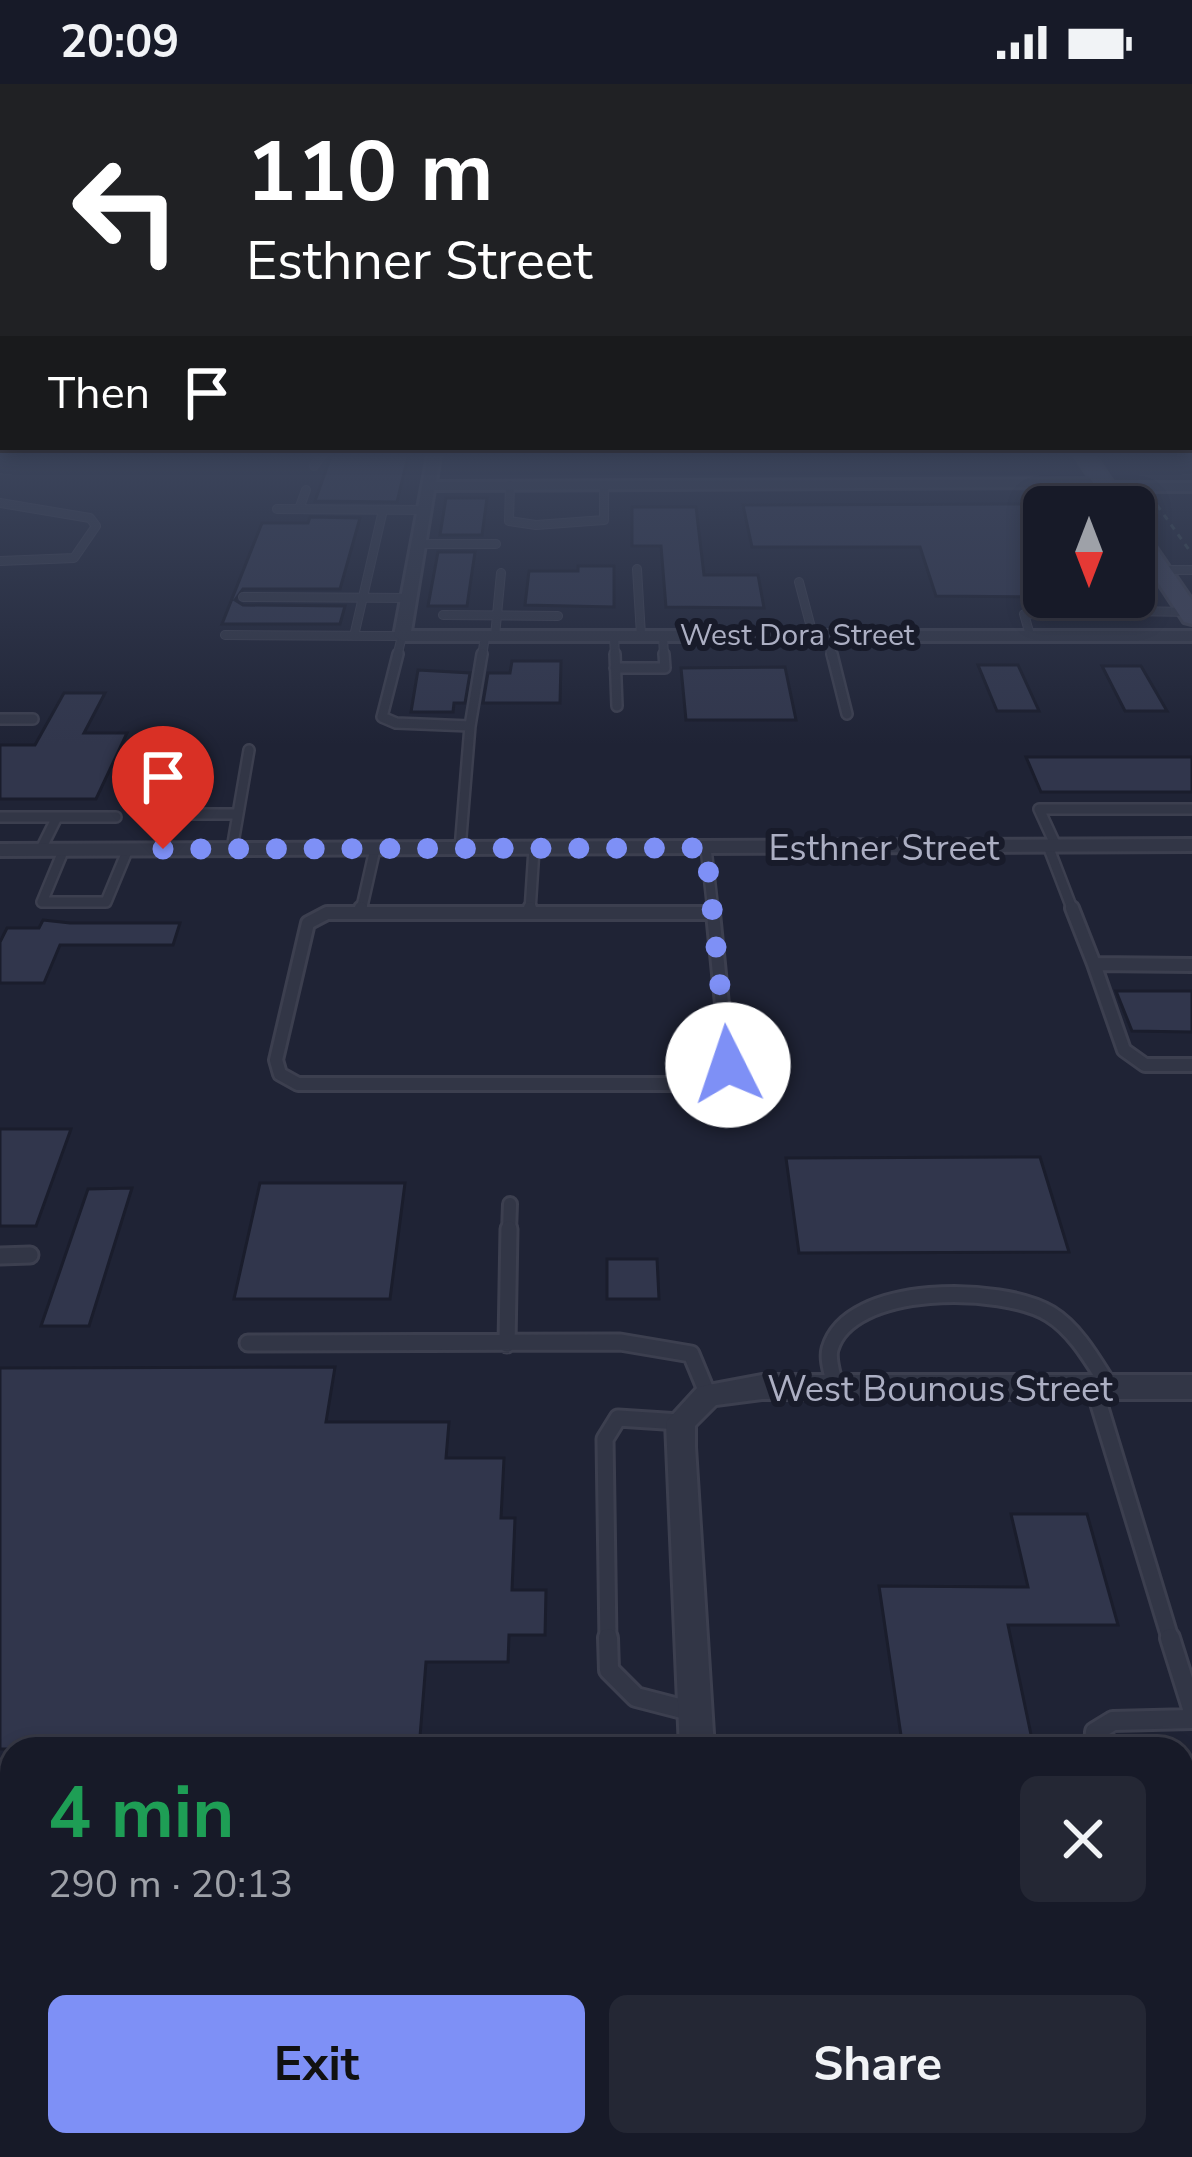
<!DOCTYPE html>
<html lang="en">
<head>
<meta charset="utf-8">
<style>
  :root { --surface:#171a28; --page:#242734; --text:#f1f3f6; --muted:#9ea1a8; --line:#363845; --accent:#7e90f6 }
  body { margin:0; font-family:"Nunito Sans",sans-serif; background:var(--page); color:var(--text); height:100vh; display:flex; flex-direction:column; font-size:45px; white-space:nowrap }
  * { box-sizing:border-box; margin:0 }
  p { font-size:39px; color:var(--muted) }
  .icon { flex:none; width:66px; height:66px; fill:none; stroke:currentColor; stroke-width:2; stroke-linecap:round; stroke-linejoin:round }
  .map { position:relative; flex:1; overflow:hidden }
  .panel { position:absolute; left:0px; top:1653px; width:1194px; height:420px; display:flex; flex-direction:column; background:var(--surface); border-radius:36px 36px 0 0; box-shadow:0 6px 18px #0003,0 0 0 3px var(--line) }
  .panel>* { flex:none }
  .hud { position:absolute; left:0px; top:0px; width:1194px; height:366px; box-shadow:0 6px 18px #0003,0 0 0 3px var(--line); background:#202124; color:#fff; overflow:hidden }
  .needle { width:78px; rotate:180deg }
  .controls { position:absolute; left:1023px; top:402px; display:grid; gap:24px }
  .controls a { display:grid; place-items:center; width:132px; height:132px; border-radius:18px; background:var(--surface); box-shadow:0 6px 18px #0003,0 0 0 3px var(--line); font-size:60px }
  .pin { position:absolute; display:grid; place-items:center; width:102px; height:102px; color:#fff; margin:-123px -51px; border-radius:50% 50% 50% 0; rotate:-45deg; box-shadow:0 0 12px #0007 }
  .pin .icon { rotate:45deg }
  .me { position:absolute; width:132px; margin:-66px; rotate:356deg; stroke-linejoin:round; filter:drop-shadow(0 0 9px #0008) }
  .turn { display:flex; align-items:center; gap:42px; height:252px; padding:0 48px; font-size:54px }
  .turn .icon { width:156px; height:156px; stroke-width:2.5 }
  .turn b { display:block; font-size:84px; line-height:102px }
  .then { display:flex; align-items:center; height:114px; padding:0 48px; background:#0003; gap:24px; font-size:45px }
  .round { display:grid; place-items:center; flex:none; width:126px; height:126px; border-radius:18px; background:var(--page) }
  .headline { display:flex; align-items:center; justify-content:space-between; height:204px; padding:0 48px }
  h1 { font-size:72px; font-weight:700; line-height:90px; color:#1e9e55 }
  .primary-button { display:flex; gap:24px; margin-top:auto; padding:24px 48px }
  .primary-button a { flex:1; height:138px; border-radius:18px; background:var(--accent); color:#111; font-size:48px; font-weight:700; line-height:138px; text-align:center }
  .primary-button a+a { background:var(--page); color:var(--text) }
  .status { display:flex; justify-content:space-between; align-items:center; height:84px; padding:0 60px; background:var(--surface); direction:ltr }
  .status svg { height:33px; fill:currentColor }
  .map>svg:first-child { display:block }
  .building { fill:#31364c; stroke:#1a1d2c; stroke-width:3 }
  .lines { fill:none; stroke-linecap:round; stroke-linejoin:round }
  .service-far4-casing { stroke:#3c3f4f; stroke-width:10 }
  .service-far3-casing { stroke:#3c3f4f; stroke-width:14 }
  .service-far2-casing { stroke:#3c3f4f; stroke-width:18 }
  .service-far1-casing { stroke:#3c3f4f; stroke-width:21 }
  .service-casing { stroke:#3c3f4f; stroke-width:24 }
  .minor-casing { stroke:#3c3f4f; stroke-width:6 }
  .secondary-casing { stroke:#3c3f4f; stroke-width:6 }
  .path { stroke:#39484f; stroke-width:3; stroke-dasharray:6 6; stroke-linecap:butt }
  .service-far4 { stroke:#323646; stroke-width:8 }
  .service-far3 { stroke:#323646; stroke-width:9 }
  .service-far2 { stroke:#323646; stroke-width:12 }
  .service-far1 { stroke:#323646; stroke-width:15 }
  .service { stroke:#323646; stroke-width:18 }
  .minor { fill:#323646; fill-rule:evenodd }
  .secondary { fill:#404459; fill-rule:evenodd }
  .route { stroke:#7e90f6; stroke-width:21; stroke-dasharray:0 37.8 }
  .labels { text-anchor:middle; stroke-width:12; stroke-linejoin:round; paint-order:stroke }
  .far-street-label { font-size:30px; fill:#acafc3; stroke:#181b2a }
  .street-label { font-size:36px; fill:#acafc3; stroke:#181b2a }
</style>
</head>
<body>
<div class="status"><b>20:09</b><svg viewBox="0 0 49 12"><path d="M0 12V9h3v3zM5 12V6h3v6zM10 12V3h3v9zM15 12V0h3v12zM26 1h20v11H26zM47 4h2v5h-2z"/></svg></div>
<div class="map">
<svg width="1192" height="2073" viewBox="0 0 1192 2073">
  <rect width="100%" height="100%" fill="#1f2335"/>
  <!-- building -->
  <path class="building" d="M331,372H408L397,418L315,417Z
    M446,414H487L482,451H440Z
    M1044,420V513L936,512L920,463H752L743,421Z
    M632,423H696L704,491H758L764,524L666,523L661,462H632Z
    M310,433L360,434L340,505H243L235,516L243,521L345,522L340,540H222L262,439H308Z
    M438,468H475L467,522H428Z
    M578,482H614V523L525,521L529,487H578Z
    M512,577H561L560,619H483L488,589H510Z
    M978,581H1018L1039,627H997Z
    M1102,582H1141L1167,627H1125Z
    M785,583L796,636H686L681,584Z
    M418,586L470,589L465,619H454L453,628H411Z
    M64,609H105L84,649H127L96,715H0V661H35Z
    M1026,673H1192V708H1041Z
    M43,836L70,839H180L173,861H60L44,899H0V858L7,844H39Z
    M1116,907H1192V948L1132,947Z
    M0,1045H71L36,1142H0Z
    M1040,1073L1069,1168L799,1169L786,1074Z
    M260,1099H405L390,1215H234Z
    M132,1104L89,1242H41L88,1105Z
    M607,1175H657L659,1215H607Z
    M335,1283L326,1338H449L446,1374H504L501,1434H515L512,1506H546L545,1551H509L508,1578H426L419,1665H0V1284Z
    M1011,1430H1087L1118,1541H1008L1034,1665H903L879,1502L1028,1503Z"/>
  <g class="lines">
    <!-- service-far4 casing -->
    <g class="service-far4-casing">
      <path id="service-far4" d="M314,382L322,371
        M510,401L509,437L536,441L604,436V401
        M0,419L90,434L96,442L74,474L0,477
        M277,425L425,426
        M299,425L306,406
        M418,460H496
        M1134,481H1158
        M637,485L641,551
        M1161,486H1192
        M799,498L813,551
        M243,513L408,514
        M1126,527L1192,528
        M443,531L558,532
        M225,551L402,552L397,573
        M663,551L664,573
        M827,551L832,573
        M1030,551L1024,530L1126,527L1118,513
        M354,552L383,426
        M495,552L501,489
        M614,552L615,573
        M482,573L485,552"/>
    </g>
    <!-- service-far3 casing -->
    <g class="service-far3-casing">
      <path id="service-far3" d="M398,570L382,633L396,639L470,642L460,765
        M615,570L617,622
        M832,570L847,630
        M615,584H665L664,570
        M0,635H33
        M470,642L482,570
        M164,730H238
        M0,733H116
        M1048,762L1073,827
        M1056,762L1039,725H1192
        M706,764L713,827
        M41,765L57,733
        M64,765L42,818H106L128,765
        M232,765L249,666
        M361,827L375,765
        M530,827L534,765"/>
    </g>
    <!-- service-far2 casing -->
    <g class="service-far2-casing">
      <path id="service-far2" d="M713,824V829
        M1072,824L1094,880
        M327,829H713L728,981L711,995L686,1000H298L280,990L276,976L308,839Z
        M360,829L361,824
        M530,829V824
        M1192,881L1094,880L1124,966L1145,981H1192
        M509,1148L510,1120"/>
    </g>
    <!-- service-far1 casing -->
    <g class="service-far1-casing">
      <path id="service-far1" d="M0,1172L30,1171
        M248,1259L620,1258L691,1270L708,1311
        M507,1260L509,1145
        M835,1302C833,1291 827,1276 830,1265C849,1198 1003,1201 1050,1230C1076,1246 1093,1277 1109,1302
        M1094,1304L1171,1557
        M608,1557L605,1355L618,1334L680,1338"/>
    </g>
    <!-- service casing -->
    <g class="service-casing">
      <path id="service" d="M608,1554L609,1586L636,1613L690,1627
        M1170,1554L1192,1624
        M1094,1665L1095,1648L1113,1637L1192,1635
        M1182,1837H1192
        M10,2073L13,2061"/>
    </g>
    <!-- minor casing -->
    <g class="minor-casing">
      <path id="minor" d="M428,371H440L436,398L1103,395L1110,399H1192V407H1105L1098,403L434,406L411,547H1192V557H402L394,552Z
        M1192,755V767L0,772V760Z
        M762,1291H1192V1315H762L716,1321L695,1342V1363L714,1665H680L666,1338L698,1303Z
        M699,2061H741V2073H699Z"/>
    </g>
    <!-- secondary casing -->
    <g class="secondary-casing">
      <path id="secondary" d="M1075,371H1094L1129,423H1109Z
        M1134,440L1141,442L1192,516V540L1184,538L1134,462Z"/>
    </g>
    <!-- path -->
    <path class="path" d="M1157,421L1192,470"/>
    <!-- service-far4 -->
    <use href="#service-far4" class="service-far4"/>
    <!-- service-far3 -->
    <use href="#service-far3" class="service-far3"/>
    <!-- service-far2 -->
    <use href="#service-far2" class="service-far2"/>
    <!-- service-far1 -->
    <use href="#service-far1" class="service-far1"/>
    <!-- service -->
    <use href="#service" class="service"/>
    <!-- minor -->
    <use href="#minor" class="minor"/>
    <!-- secondary -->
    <use href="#secondary" class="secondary"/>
  </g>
  <!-- sky -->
  <linearGradient id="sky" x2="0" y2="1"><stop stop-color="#11131d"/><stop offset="0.56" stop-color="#3c455c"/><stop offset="1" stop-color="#3c455c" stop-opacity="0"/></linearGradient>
  <rect width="1192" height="661" fill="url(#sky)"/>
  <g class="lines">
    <!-- route -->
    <path class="route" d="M163,765L706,764L728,981"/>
  </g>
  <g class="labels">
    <!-- far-street labels -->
    <g class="far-street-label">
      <text x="797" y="561">West Dora Street</text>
    </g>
    <!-- street labels -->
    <g class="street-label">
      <text x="884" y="776">Esthner Street</text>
      <text x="940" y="1317">West Bounous Street</text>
    </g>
  </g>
</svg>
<div class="controls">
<a><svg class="needle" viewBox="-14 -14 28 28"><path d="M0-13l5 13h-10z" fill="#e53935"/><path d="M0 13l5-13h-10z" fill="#9ea1a8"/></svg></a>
</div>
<div class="pin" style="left:163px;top:765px;background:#d93025"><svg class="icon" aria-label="arrive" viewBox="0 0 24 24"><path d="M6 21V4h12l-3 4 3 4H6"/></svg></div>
<svg class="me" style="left:728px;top:981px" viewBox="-20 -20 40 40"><circle r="19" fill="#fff"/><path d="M0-13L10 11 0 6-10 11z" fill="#7e90f6"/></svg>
<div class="hud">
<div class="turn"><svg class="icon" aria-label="left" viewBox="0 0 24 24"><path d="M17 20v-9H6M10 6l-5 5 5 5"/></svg><div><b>110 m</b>Esthner Street</div></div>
<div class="then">Then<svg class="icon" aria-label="arrive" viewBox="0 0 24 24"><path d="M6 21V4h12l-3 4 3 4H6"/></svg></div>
</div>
<section class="panel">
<div class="headline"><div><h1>4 min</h1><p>290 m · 20:13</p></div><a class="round"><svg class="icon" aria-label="close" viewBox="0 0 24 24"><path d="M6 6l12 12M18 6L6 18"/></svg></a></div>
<div class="primary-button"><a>Exit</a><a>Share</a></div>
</section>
</div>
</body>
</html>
